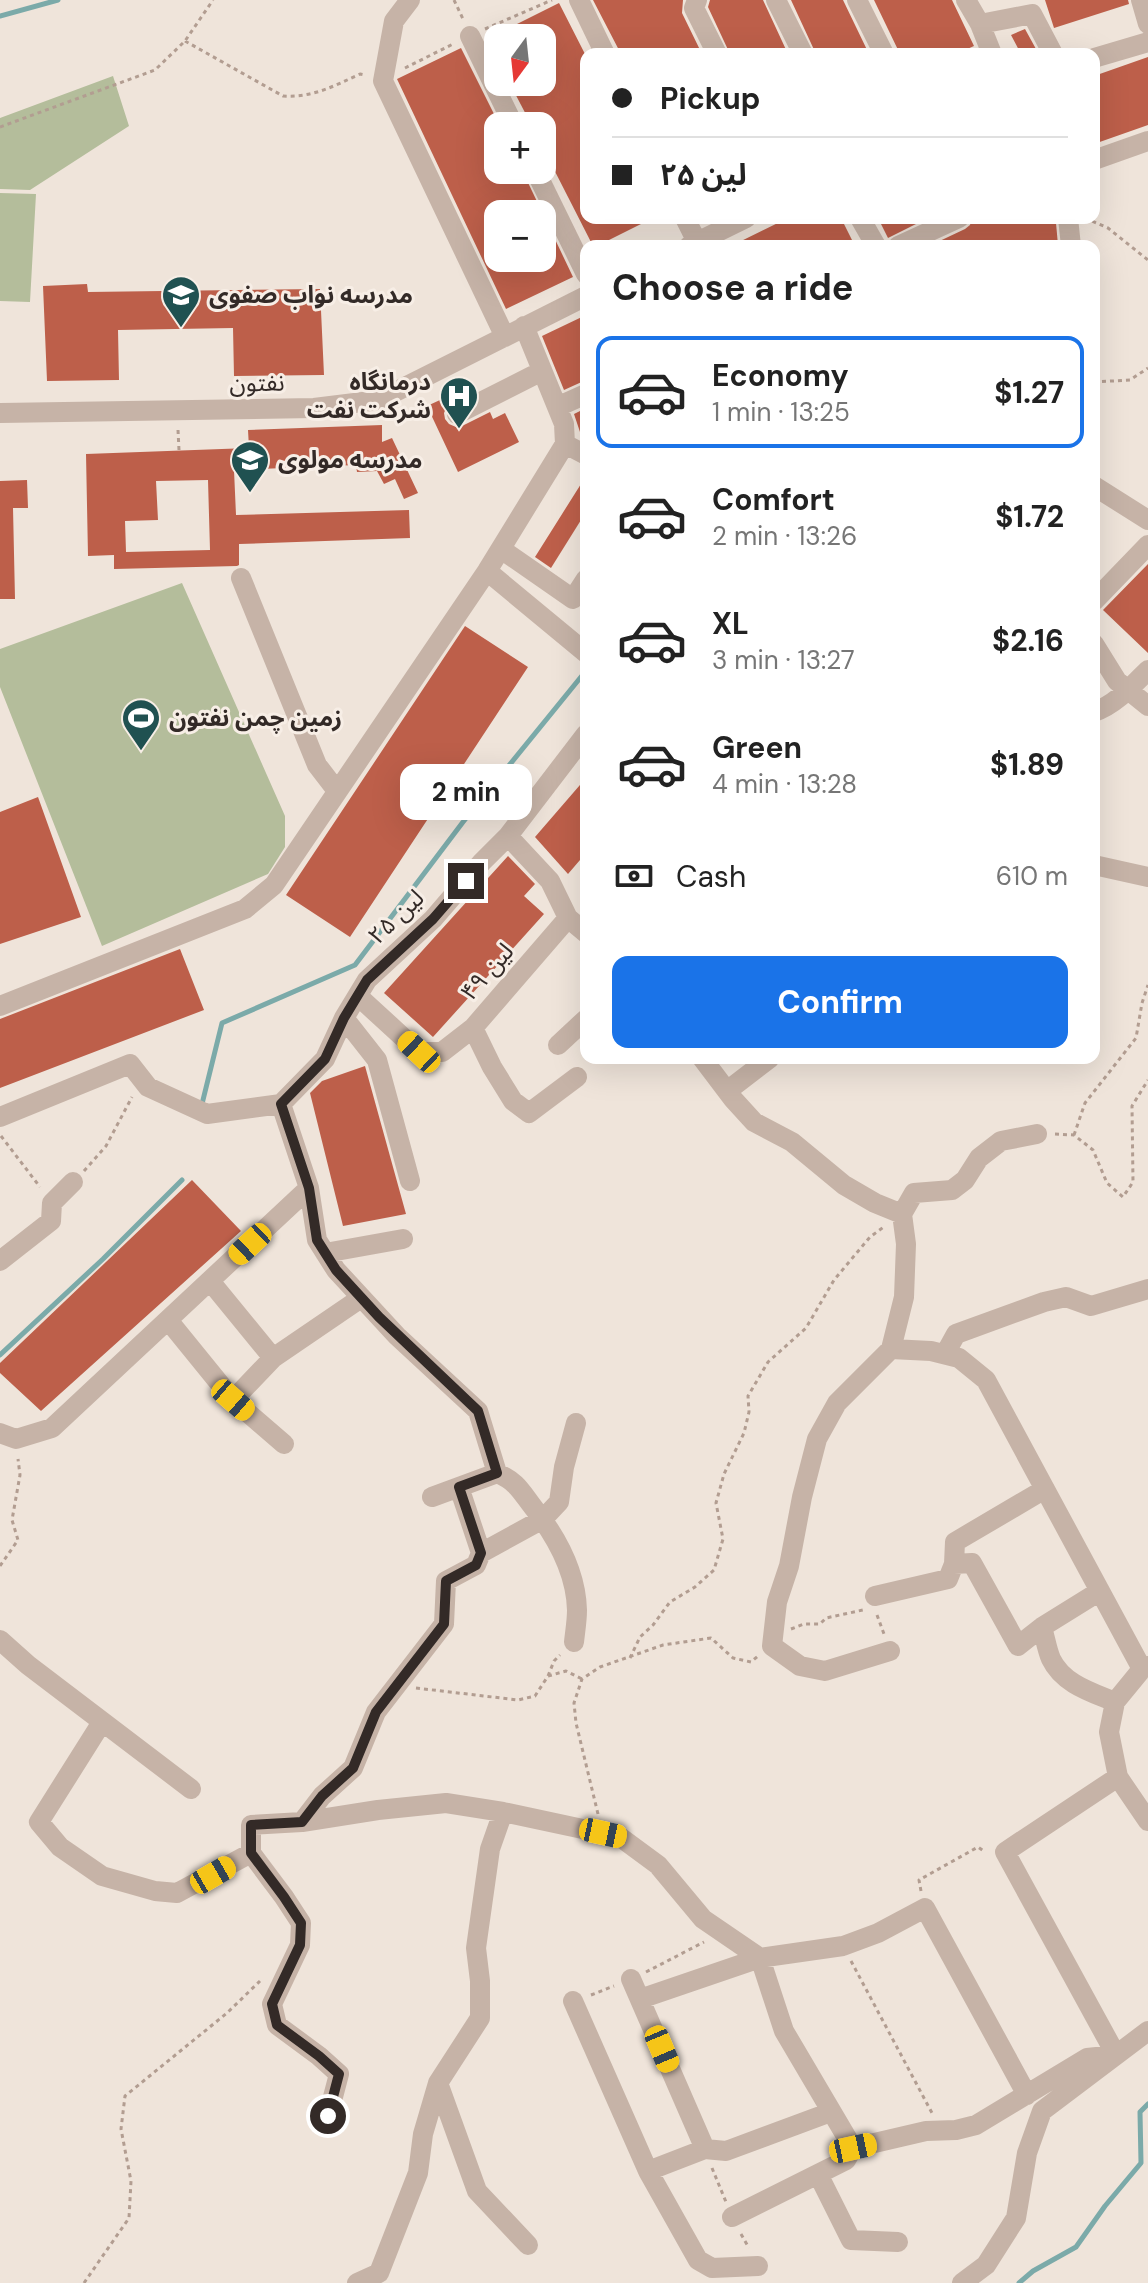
<!DOCTYPE html>
<html lang="en">
<head>
<meta charset="utf-8">
<style>
	body { margin:0; font-family:"DM Sans","Noto Sans Arabic",sans-serif; background:#f2f2f2; color:#222; height:100vh; display:flex; flex-direction:column; font-size:30px; white-space:nowrap }
	* { box-sizing:border-box; margin:0 }
	p { font-size:26px; color:#767676 }
	.icon { flex:none; width:44px; height:44px; fill:none; stroke:currentColor; stroke-width:2; stroke-linecap:round; stroke-linejoin:round }
	.map { position:relative; flex:1; overflow:hidden }
	.details { position:absolute; left:580px; top:240px; width:520px; height:824px; display:flex; flex-direction:column; background:#fff; border-radius:16px; box-shadow:0 8px 32px #0002 }
	.details>* { flex:none }
	.banner { position:absolute; left:580px; top:48px; width:520px; height:176px; border-radius:16px; box-shadow:0 8px 32px #0002; display:grid; align-content:center; height:176px; padding:0 32px; background:#fff }
	.needle { width:52px; rotate:195deg }
	.fabs { position:absolute; left:484px; top:24px; display:grid; gap:16px }
	.fabs a { display:grid; place-items:center; width:72px; height:72px; border-radius:16px; background:#fff; box-shadow:0 8px 32px #0002; font-size:40px }
	.end { position:absolute; width:36px; height:36px; margin:-18px; border:10px solid #332a27; background:#fff; box-shadow:0 0 0 4px #fff }
	.from { border-radius:50% }
	.bubble { position:absolute; height:56px; border-radius:16px; background:#fff; box-shadow:0 8px 32px #0002; font-size:26px; font-weight:700; line-height:56px; text-align:center }
	.car { position:absolute; width:24px; height:48px; margin:-24px -12px; border-radius:10px; box-shadow:0 0 6px 2px #0007; background:linear-gradient(#f5c518 24%,#345 0 40%,#f5c518 0 76%,#345 0 86%,#f5c518 0) }
	.banner b { display:flex; align-items:center; gap:28px; height:76px; font-size:30px }
	.banner b+b { border-top:2px solid #e0e0e0 }
	.banner i { width:20px; height:20px; background:#222 }
	ul { padding:0; list-style:none }
	li { display:flex; align-items:center; gap:24px; height:112px; margin:0 16px 12px; padding:0 16px; border:4px solid transparent; border-radius:16px }
	li div { flex:1 }
	li b { display:block; font-size:30px }
	li em { font-style:normal; font-weight:700 }
	li.selected { border-color:#1a73e8 }
	li>.icon { width:72px; height:72px; stroke-width:1.5 }
	h2 { padding:0 32px; font-size:36px; line-height:96px }
	.pay { display:flex; align-items:center; gap:20px; height:88px; padding:0 32px; font-size:30px }
	.pay p { margin-inline-start:auto }
	.cta { display:flex; gap:16px; margin-top:auto; padding:16px 32px }
	.cta a { flex:1; height:92px; border-radius:16px; background:#1a73e8; color:#fff; font-size:32px; font-weight:700; line-height:92px; text-align:center }
	.map>svg:first-child { display:block }
	.green { fill:#b4bd9b }
	.lines { fill:none; stroke-linecap:round; stroke-linejoin:round }
	.stream { stroke:#7baaa9; stroke-width:5 }
	.building { fill:#bd5f4a; fill-rule:evenodd }
	.path { stroke:#b29d91; stroke-width:3; stroke-dasharray:4 4; stroke-linecap:butt }
	.minor { stroke:#c6b3a7; stroke-width:20 }
	.route { stroke:#332a27; stroke-width:10 }
	.labels { text-anchor:middle; stroke-width:6; stroke-linejoin:round; paint-order:stroke }
	.poi-label { font-size:24px; font-weight:bold; fill:#332a27; stroke:#f7eee6; text-anchor:start }
	.street-label { font-size:24px; fill:#332a27; stroke:#f7eee6 }
</style>
</head>
<body>
<div class="map">
<svg width="1148" height="2283" viewBox="0 0 1148 2283">
	<rect width="100%" height="100%" fill="#efe4da"/>
	<path class="green" d="M113,76L129,126L30,190L0,189V118Z
		M0,193L36,194L30,302L0,301Z
		M182,583L285,816V847L268,874L102,946L0,687V649Z"/>
	<g class="lines">
		<path class="stream" d="M0,16L58,0
			M202,1104L222,1023L355,965L463,822L585,672
			M0,1355L103,1259L182,1180
			M1019,2283L1033,2271L1076,2247L1105,2206L1141,2163L1140,2112L1148,2104"/>
	</g>
	<path class="building" d="M593,0H683L682,13L702,54H621Z
		M710,0H763L788,54H730L708,7Z
		M791,0H843L869,54H816Z
		M874,0H952L974,46L956,54H900Z
		M1045,0H1128L1129,4L1054,28Z
		M559,3L586,56V218H653L597,246H593L542,146V126H532L509,82H542V38H489Z
		M1025,29L1036,49L1021,54L1011,35Z
		M461,48L500,126L498,170H522L573,277L506,309L397,79ZM498,214H542V258H498Z
		M1148,57V125L1094,144V76Z
		M788,218H841L855,246H731Z
		M878,218H928L888,238Z
		M972,218H1053L1056,223L1058,245L929,246L965,229L970,225Z
		M87,284L88,292L320,289L324,375L234,376L233,328L118,330L119,380L47,381L43,286Z
		M586,315V380L564,390L542,336Z
		M453,394L456,400L447,406L444,413L445,419L449,424L456,427L462,426L490,412L493,419L505,413L519,442L458,472L427,406Z
		M586,408V440L582,438L574,414Z
		M382,425V442L392,438L418,493L404,499L395,479L384,484L377,471L357,472L356,465L234,470L236,515L409,510L410,538L239,544V565L237,566L114,569V555L88,556L86,454L249,448L248,430ZM208,480L210,550L126,552L125,521L158,520L156,481Z
		M586,476V512L551,568L535,557Z
		M27,480L28,508H13L15,599H0V481Z
		M1148,564V653L1103,610Z
		M465,626L528,667L350,937L286,895Z
		M586,778V853L568,874L535,837Z
		M38,797L81,917L0,944V812Z
		M508,856L535,884L524,896L544,914L433,1037L384,993Z
		M180,949L204,1010L0,1088V1019Z
		M365,1066L406,1214L343,1226L310,1093L322,1081Z
		M192,1180L241,1231L41,1411L0,1373V1363Z"/>
	<g class="lines">
		<path class="path" d="M454,0L463,19
			M485,29L552,0
			M185,41L283,96C312,98 334,86 360,74L365,75
			M405,68L455,43
			M0,127L155,70L185,41L213,0
			M1085,218L1108,228L1148,260
			M1094,382L1130,380L1148,368
			M178,430L179,450
			M1055,1134L1074,1135L1093,1150L1107,1183L1123,1197L1133,1182L1132,1106L1148,1080
			M1074,1135L1085,1103L1136,1038L1142,1003L1148,985
			M1,1136L40,1187
			M84,1171L106,1146L132,1097
			M0,1566L18,1540L12,1520L20,1475L18,1459
			M877,1615L884,1634
			M791,1629L804,1624H820L826,1618L863,1610
			M630,1658L640,1637L653,1625L670,1602L695,1587L714,1570L723,1539L716,1503L724,1474L744,1433L749,1412L748,1396L768,1362L806,1328L834,1280L870,1237L885,1226
			M548,1676L554,1661L560,1655
			M416,1688L518,1700L535,1696L548,1676L566,1671L582,1679
			M598,1814L576,1723L574,1703L582,1679L600,1667L663,1645L711,1638L733,1658L751,1662L758,1656
			M921,1891L919,1880L978,1847L985,1852
			M851,1961L932,2113
			M646,1972L704,1942
			M591,1995L614,1986
			M712,2168L726,2202
			M741,2234L749,2248
			M84,2283L129,2218L131,2181L121,2129L125,2096L227,2013L260,1981"/>
		<path class="minor" d="M410,0L394,21L383,81L505,337
			M579,0L605,54
			M697,0L694,8L717,54
			M776,0L803,54
			M857,0L884,54
			M966,0L980,24L992,54
			M1141,0L1148,24
			M980,24L1032,14L1053,54
			M470,36L514,126
			M1094,58L1148,42
			M1094,160L1148,141
			M535,170L586,274
			M685,218L697,242
			M860,218L876,246
			M1068,218L1071,246
			M689,246L746,218
			M898,246L959,218
			M557,407L586,394
			M0,413L314,408L379,400L586,296
			M457,414L542,371
			M565,444L586,455
			M1094,486L1148,520
			M501,549L573,599L586,579
			M487,571L586,653
			M241,578L317,765L337,791
			M1094,601L1148,545
			M1094,644L1117,681L1148,706
			M1094,712C1115,705 1132,686 1148,670
			M1094,865L1148,877
			M568,918L586,933
			M358,996L419,1052H442L473,1028L568,918L550,881L508,836
			M0,1006L245,909L274,885L487,571L565,444L564,424L524,326
			M344,1018L377,1060L410,1181
			M473,1028L492,1067L513,1101L529,1113L577,1077
			M558,1045L586,1019
			M702,1058L733,1099L754,1122L792,1142L844,1185L875,1203L902,1214L906,1244L904,1297L891,1349L837,1403L817,1439L802,1497L789,1566L777,1602L772,1646L800,1666L825,1671L890,1651
			M727,1091L770,1058
			M281,1104L325,1059L344,1018L367,980L433,919L482,862L508,836L586,734
			M0,1117L130,1064L148,1087L207,1114L281,1104L309,1188L317,1240L336,1270L397,1336L478,1411L497,1473L432,1497
			M902,1214L914,1193L952,1190L965,1180L979,1158L1001,1141L1037,1134
			M325,1253L403,1239
			M0,1261L51,1221L52,1203L73,1182
			M210,1281L273,1358
			M168,1320L233,1400L284,1444
			M891,1349L931,1351L959,1358L986,1380L1142,1669
			M945,1354L956,1334L1044,1302L1066,1297L1091,1306L1148,1289
			M233,1400L273,1358L361,1298
			M0,1433L16,1439L52,1428L309,1188
			M497,1473C517,1482 520,1490 533,1507C556,1536 576,1572 577,1610C577,1621 575,1632 574,1642
			M459,1487L481,1553L543,1519L559,1502L564,1467L576,1423
			M954,1564L972,1563L1018,1646L1042,1627L1100,1591
			M875,1596L948,1579L954,1564L955,1542L1045,1489
			M1042,1627C1045,1637 1047,1650 1051,1659C1063,1684 1091,1692 1115,1702
			M0,1640L28,1665L191,1789
			M1148,1666L1142,1669L1115,1702L1109,1732L1118,1777L1148,1821
			M102,1722L39,1822L60,1847L102,1876L155,1891L177,1893L251,1853
			M302,1822L322,1796L353,1768L376,1712L444,1624L446,1581L476,1565L481,1553
			M631,1979L705,2149
			M640,1999L760,1958L843,1946L878,1933L925,1908L1027,2095
			M573,2001L648,2171L698,2260L712,2268L758,2266
			M438,2083L477,2191L528,2245
			M328,2116L339,2074L319,2056L277,2025L272,2004L300,1945L301,1923L284,1897L251,1853V1825L302,1822L378,1810L446,1803L503,1812L620,1837L658,1865L703,1919L760,1958L784,2031L853,2148L926,2131L956,2130L976,2125L1087,2058L1116,2055L1005,1852L1118,1777
			M648,2171L705,2149L726,2151L831,2112
			M818,2174L851,2240L898,2242
			M732,2217L846,2160L853,2148
			M357,2283L379,2273L418,2173L423,2134L438,2083L480,2018V1981L476,1948L490,1849L503,1812
			M962,2283L986,2265L1016,2218L1027,2153L1042,2111L1148,2031"/>
	</g>
	<g class="lines">
		<path class="route" d="M328,2116L339,2074L319,2056L277,2025L272,2004L300,1945L301,1923L284,1897L251,1853V1825L302,1822L322,1796L353,1768L376,1712L444,1624L446,1581L476,1565L481,1553L459,1487L497,1473L478,1411L379,1317L336,1270L317,1240L309,1188L281,1104L325,1059L344,1018L367,980L433,919L466,881"/>
	</g>
	<defs>
		<g id="school-pin" transform="scale(2)"><path d="M0 17L-7.5 6A9.5 9.5 0 1 1 7.5 6Z" fill="#205151" stroke="#f7eee6"/><path d="M0-5L7-2L0 1L-7-2ZM-4 1L0 2.5L4 1V4Q0 6-4 4Z" fill="#fff"/></g>
		<g id="hospital-pin" transform="scale(2)"><path d="M0 17L-7.5 6A9.5 9.5 0 1 1 7.5 6Z" fill="#205151" stroke="#f7eee6"/><path d="M-5-5h3v3.5h4V-5h3V5h-3V1.5h-4V5h-3Z" fill="#fff"/></g>
		<g id="stadium-pin" transform="scale(2)"><path d="M0 17L-7.5 6A9.5 9.5 0 1 1 7.5 6Z" fill="#205151" stroke="#f7eee6"/><path d="M0-5a6.5 5 0 1 0 0 10a6.5 5 0 1 0 0-10ZM-3.5-1.8h7v3.6h-7Z" fill="#fff"/></g>
	</defs>
	<g fill-rule="evenodd">
		<use href="#school-pin" x="181" y="295"/>
		<use href="#hospital-pin" x="459" y="396"/>
		<use href="#school-pin" x="250" y="460"/>
		<use href="#stadium-pin" x="141" y="718"/>
	</g>
	<g class="labels">
		<g class="poi-label">
			<text x="209" y="303">مدرسه نواب صفوی</text>
			<text x="431" y="390" text-anchor="end">درمانگاه<tspan x="431" dy="28">شرکت نفت</tspan></text>
			<text x="278" y="468">مدرسه مولوی</text>
			<text x="169" y="726">زمین چمن نفتون</text>
		</g>
		<g class="street-label">
			<text transform="translate(257 383) rotate(-1)" y="8">نفتون</text>
			<text transform="translate(396 917) rotate(-44)" y="8">لین ۲۵</text>
			<text transform="translate(487 972) rotate(-49)" y="8">لین ۴۹</text>
		</g>
	</g>
</svg>
<div class="fabs">
<a><svg class="needle" viewBox="-14 -14 28 28"><path d="M0-13l5 13h-10z" fill="#e53935"/><path d="M0 13l5-13h-10z" fill="#767676"/></svg></a>
<a>+</a>
<a>−</a>
</div>
<i class="end from" style="left:328px;top:2116px"></i>
<i class="end" style="left:466px;top:881px"></i>
<div class="bubble" style="left:400px;top:764px;width:132px">2 min</div>
<i class="car" style="left:419px;top:1052px;rotate:313deg"></i>
<i class="car" style="left:250px;top:1244px;rotate:227deg"></i>
<i class="car" style="left:233px;top:1400px;rotate:131deg"></i>
<i class="car" style="left:603px;top:1833px;rotate:102deg"></i>
<i class="car" style="left:213px;top:1875px;rotate:60deg"></i>
<i class="car" style="left:662px;top:2049px;rotate:157deg"></i>
<i class="car" style="left:853px;top:2148px;rotate:78deg"></i>
<div class="banner">
<b><i class="from"></i>Pickup</b>
<b><i></i>لین ۲۵</b>
</div>
<section class="details">
<h2>Choose a ride</h2>
<ul>
<li class="selected"><svg class="icon" aria-label="car" viewBox="0 0 24 24"><path d="M5 17H2v-5l4-1 3-4h7l3 4 3 1v5h-3M9 17h6M6 11h13"/><circle cx="7" cy="17" r="2"/><circle cx="17" cy="17" r="2"/></svg><div><b>Economy</b><p>1 min · 13:25</p></div><em>$1.27</em></li>
<li><svg class="icon" aria-label="car" viewBox="0 0 24 24"><path d="M5 17H2v-5l4-1 3-4h7l3 4 3 1v5h-3M9 17h6M6 11h13"/><circle cx="7" cy="17" r="2"/><circle cx="17" cy="17" r="2"/></svg><div><b>Comfort</b><p>2 min · 13:26</p></div><em>$1.72</em></li>
<li><svg class="icon" aria-label="car" viewBox="0 0 24 24"><path d="M5 17H2v-5l4-1 3-4h7l3 4 3 1v5h-3M9 17h6M6 11h13"/><circle cx="7" cy="17" r="2"/><circle cx="17" cy="17" r="2"/></svg><div><b>XL</b><p>3 min · 13:27</p></div><em>$2.16</em></li>
<li><svg class="icon" aria-label="car" viewBox="0 0 24 24"><path d="M5 17H2v-5l4-1 3-4h7l3 4 3 1v5h-3M9 17h6M6 11h13"/><circle cx="7" cy="17" r="2"/><circle cx="17" cy="17" r="2"/></svg><div><b>Green</b><p>4 min · 13:28</p></div><em>$1.89</em></li>
</ul>
<div class="pay"><svg class="icon" aria-label="cash" viewBox="0 0 24 24"><path d="M3 7h18v10H3z"/><circle cx="12" cy="12" r="2"/></svg>Cash<p>610 m</p></div>
<div class="cta"><a>Confirm</a></div>
</section>
</div>
</body>
</html>
